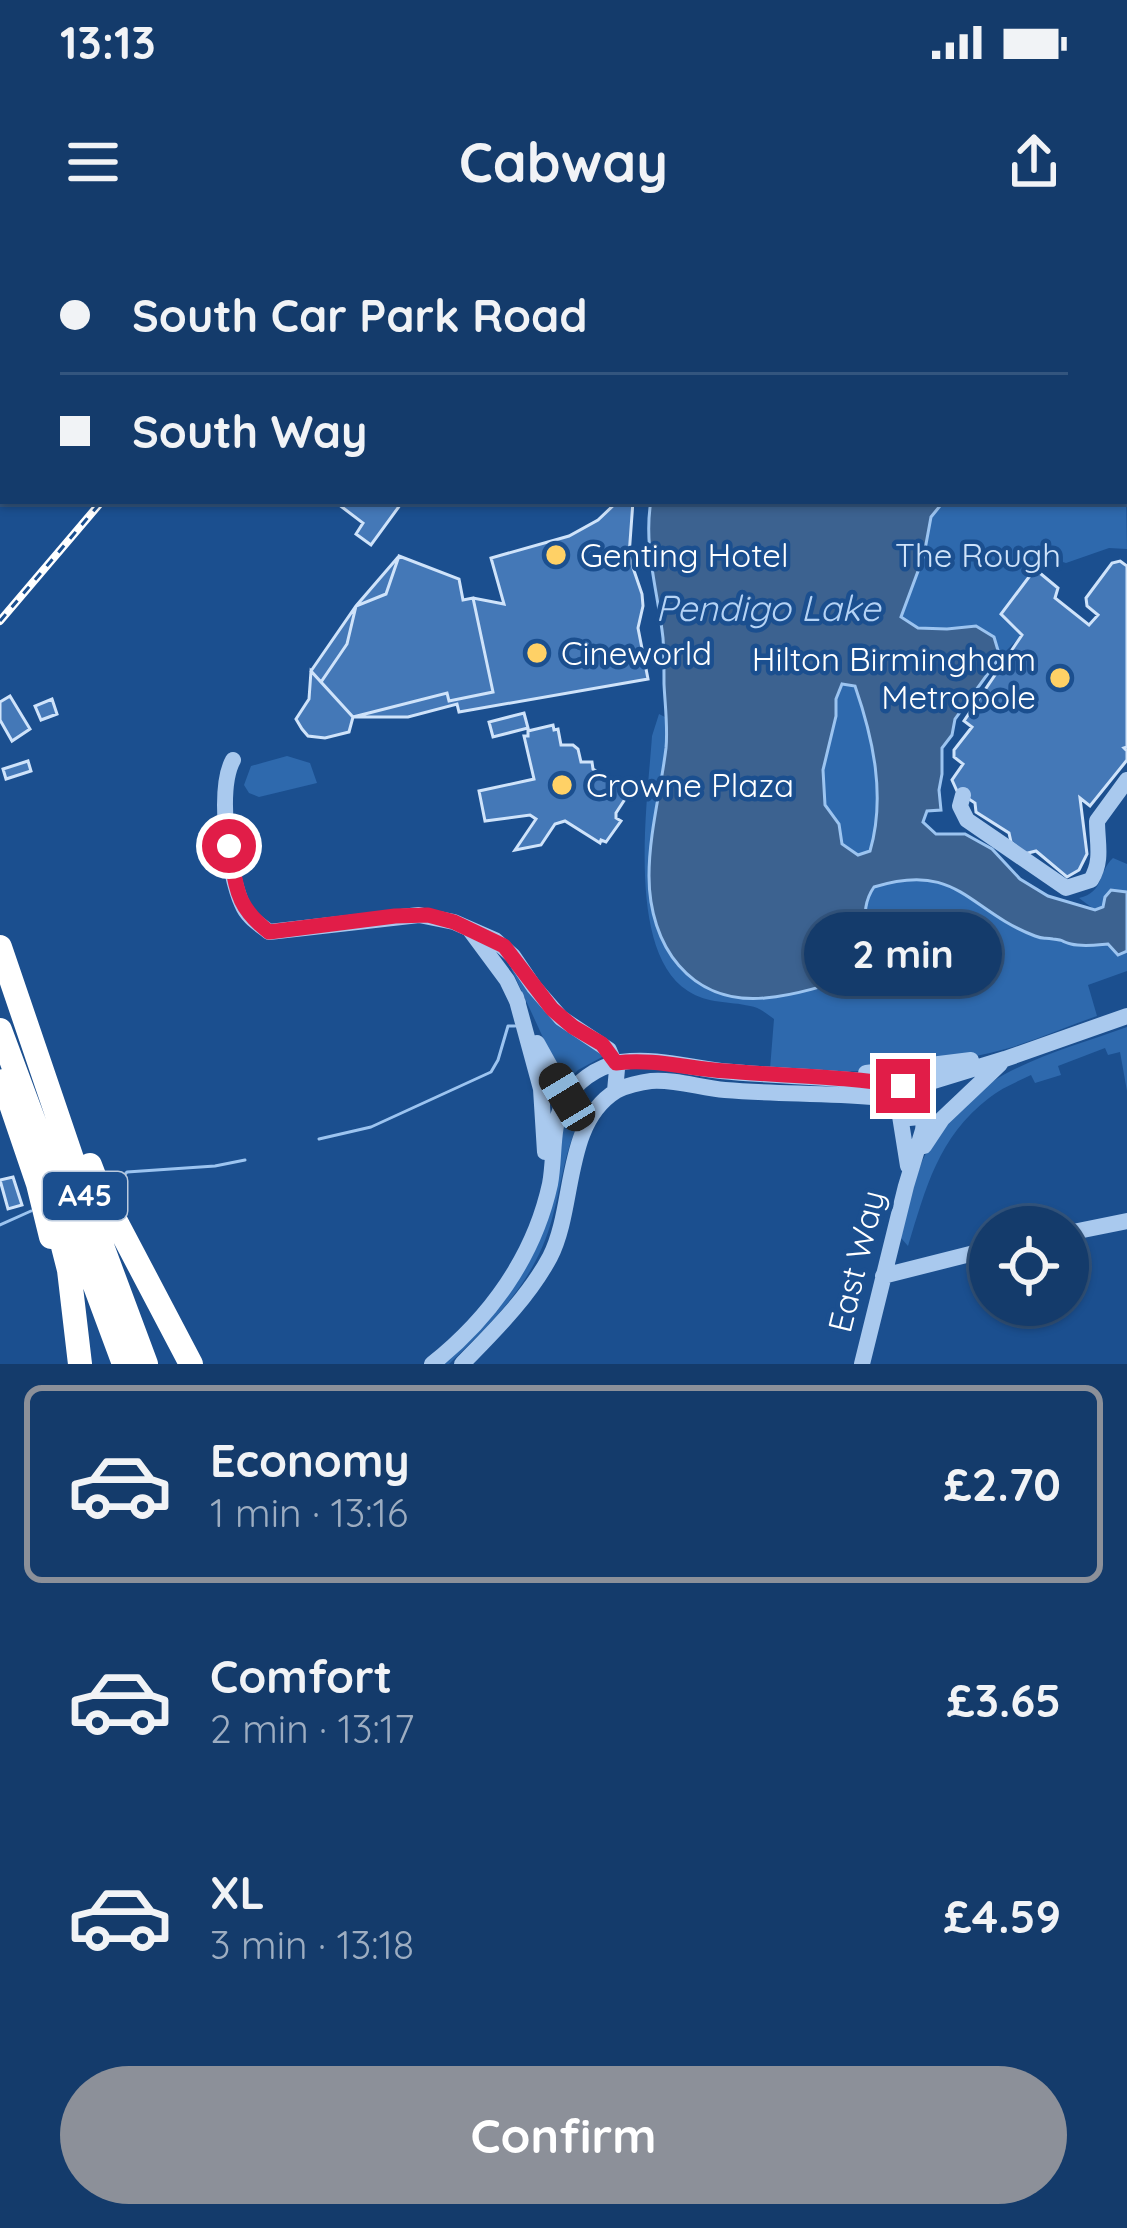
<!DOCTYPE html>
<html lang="en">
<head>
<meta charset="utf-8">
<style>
	body { margin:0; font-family:Quicksand,sans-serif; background:#1d4271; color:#f1f3f6; height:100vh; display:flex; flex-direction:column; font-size:45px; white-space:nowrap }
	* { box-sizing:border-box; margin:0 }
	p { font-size:39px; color:#9dadc1 }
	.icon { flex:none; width:66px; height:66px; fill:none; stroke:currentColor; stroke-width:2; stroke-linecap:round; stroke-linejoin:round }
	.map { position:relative; height:1124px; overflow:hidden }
	.sheet { display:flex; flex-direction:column; background:#143b6b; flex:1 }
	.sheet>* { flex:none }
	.hud { position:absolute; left:0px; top:0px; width:1128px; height:264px; box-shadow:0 3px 9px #0004,0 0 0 3px #33557e; display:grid; align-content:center; height:264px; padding:0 60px; background:#143b6b }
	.tools { position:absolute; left:969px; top:966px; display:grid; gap:24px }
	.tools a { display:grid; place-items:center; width:120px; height:120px; border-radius:50%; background:#143b6b; box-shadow:0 3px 9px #0004,0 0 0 3px #33557e; font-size:60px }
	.end { position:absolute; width:54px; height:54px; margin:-27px; border:15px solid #e11d48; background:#fff; box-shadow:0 0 0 6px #fff }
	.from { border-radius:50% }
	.bubble { position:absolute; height:84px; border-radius:42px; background:#143b6b; box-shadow:0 3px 9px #0004,0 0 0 3px #33557e; font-size:39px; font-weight:800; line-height:84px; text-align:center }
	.car { position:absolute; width:36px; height:72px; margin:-36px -18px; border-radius:15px; box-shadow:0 0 9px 3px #0007; background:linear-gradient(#222 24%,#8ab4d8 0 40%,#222 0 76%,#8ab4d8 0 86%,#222 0) }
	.hud b { display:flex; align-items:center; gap:42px; height:114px; font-size:45px }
	.hud b+b { border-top:3px solid #33557e }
	.hud i { width:30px; height:30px; background:#f1f3f6 }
	ul { padding:21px 0 0; list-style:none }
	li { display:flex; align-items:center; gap:36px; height:198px; margin:0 24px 18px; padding:0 36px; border:6px solid transparent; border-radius:18px }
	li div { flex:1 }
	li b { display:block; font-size:45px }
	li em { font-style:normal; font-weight:800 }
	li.active { border-color:#8c9099 }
	li>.icon { width:108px; height:108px; stroke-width:1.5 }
	.button { display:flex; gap:24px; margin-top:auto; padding:24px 60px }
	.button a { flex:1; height:138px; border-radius:72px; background:#8c9099; color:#fff; font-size:48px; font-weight:800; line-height:138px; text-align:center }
	.status { display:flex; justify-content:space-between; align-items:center; height:84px; padding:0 60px; background:#143b6b; direction:ltr }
	.status svg { height:33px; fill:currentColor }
	header { display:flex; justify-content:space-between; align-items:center; height:156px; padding:0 60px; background:#143b6b; font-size:54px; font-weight:800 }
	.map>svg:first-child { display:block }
	.green { fill:#2e69ad }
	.water { fill:#3c6290; stroke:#9cc4f0; stroke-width:3; fill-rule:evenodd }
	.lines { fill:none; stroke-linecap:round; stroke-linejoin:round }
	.stream { stroke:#9cc4f0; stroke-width:3 }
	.building { fill:#4478b7; stroke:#cfe3fa; stroke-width:3 }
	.minor { stroke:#a9c9ee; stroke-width:16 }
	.highway { stroke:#fff; stroke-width:24 }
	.rail-casing { stroke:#fff; stroke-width:8 }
	.rail { stroke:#1b4f8f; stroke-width:3; stroke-dasharray:9; stroke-linecap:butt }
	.route { stroke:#e11d48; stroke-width:15 }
	.poi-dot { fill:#ffd166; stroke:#1b4f8f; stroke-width:4.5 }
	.labels { text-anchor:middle; stroke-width:9; stroke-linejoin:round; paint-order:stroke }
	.shield { fill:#1b4f8f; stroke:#bbcadd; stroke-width:3 }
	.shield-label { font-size:30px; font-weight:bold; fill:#fff }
	.poi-label { font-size:33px; fill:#fff; stroke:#1b4f8f; text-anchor:start }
	.park-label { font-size:33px; fill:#cfe3fa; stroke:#1b4f8f }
	.street-label { font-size:33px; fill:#fff; stroke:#1b4f8f }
	.water-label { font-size:36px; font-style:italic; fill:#b5d3f5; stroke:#1b4f8f }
</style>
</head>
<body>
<div class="status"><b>13:13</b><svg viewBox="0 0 49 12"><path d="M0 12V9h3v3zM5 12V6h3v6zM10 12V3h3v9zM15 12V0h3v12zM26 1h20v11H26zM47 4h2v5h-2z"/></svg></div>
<header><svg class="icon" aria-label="menu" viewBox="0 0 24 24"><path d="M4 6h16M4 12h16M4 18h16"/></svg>Cabway<svg class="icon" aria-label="share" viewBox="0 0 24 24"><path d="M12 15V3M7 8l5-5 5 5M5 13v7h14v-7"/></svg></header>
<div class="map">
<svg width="1127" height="1124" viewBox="0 0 1127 1124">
	<rect width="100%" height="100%" fill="#1b4f8f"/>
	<path class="green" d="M1125,199L1127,309L1109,308L1066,323L1040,315L1035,329L1002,374L1022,395L1000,417L994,397L976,386L947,389L918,388L901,378L924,315L931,277L944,261H1125Z
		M842,444L855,445C873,499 886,556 870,611L858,615L842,604L839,584L825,566L823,530L836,476V459Z
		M659,474L665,477C669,531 649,582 649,635C649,698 682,755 749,759C779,761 812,748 841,740L868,696C862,677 863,664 874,647C958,621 966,670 1035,696C1045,700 1043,697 1054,699C1069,701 1056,700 1071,704C1083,707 1096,705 1108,704L1118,715L1127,711V731L1088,745L1097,776C1068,786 1039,799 1009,808C947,826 834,838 770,829L774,779C767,774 759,767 750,766C729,761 708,764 688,751C625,711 648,559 652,496Z
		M287,516L310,523L317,543L259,557L249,553L244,545L251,526Z
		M1113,618L1127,624V652L1111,650L1103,667L1095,670L1079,658C1105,652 1097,633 1113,618Z
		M511,728L604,816L578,830L567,842L563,841Z
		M1127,787V851L1120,812L1108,815L1105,808L1058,826L1061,835L1035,843L1031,835C1017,842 1001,848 989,858C938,897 926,948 908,1006L901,998C908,968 913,937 928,909C970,831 1050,815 1127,787Z
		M569,865L585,870C564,907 563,940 552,979C535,1042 494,1080 449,1124H442L497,1071L527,1025Z"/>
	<path class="water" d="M651,261H944L931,277L924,315L901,377L918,388L947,389L976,386L994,397L1000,417L955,479L952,495L942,508V534L939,550L941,570L927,571L923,582L936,594H965L992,609L1020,639L1048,656L1095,670L1103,667L1105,657L1111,650L1127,652V711L1118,715L1108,704C1096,705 1083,707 1071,704C1056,700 1069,701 1053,699C1043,697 1045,700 1035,696C967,670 958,621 874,647C853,677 880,704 852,731C837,746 787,756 765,758C690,765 649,705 649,636C649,593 661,550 666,508C668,487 665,465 664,444C664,428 664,413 663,398C658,352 643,306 651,261ZM842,444L855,446C873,498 886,556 870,611L858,615L842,604L839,584L825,565L823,530L836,476V459Z"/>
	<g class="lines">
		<path class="stream" d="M319,899L371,887L491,832L498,820L508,786H515
			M112,943L120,940L127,932L215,926L245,920
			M0,985L31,971"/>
	</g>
	<path class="building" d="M436,0H660L664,3H434Z
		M334,261H403L371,305L356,294L363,283Z
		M618,261H633L629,316L642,354L643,366L638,388L648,439L459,472L457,464L408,477H353L349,492L325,498L308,496L302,489L296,479L309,459L311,431L321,442L347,404L356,366L386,354L399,316L459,339L463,360L473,358L504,364L491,318L569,296L598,280Z
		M399,316L459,339L463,360L473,358L493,452L449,461L447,453L353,477L311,431L356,366Z
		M1120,321L1127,326V507L1124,508L1127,511V520L1090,566L1080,558L1087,614L1079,630L1067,637L1036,611L1024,614L1011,602L1009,593L976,572L975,563L957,551L952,540L963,524L954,517V510L972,487L964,481L1022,395L1001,374L1035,329L1058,348L1055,358L1089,385L1098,375L1087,366L1086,358L1112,323Z
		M10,456L30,489L12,501L0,480V462Z
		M52,459L57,474L41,480L35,466Z
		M524,473L528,488L493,497L489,482Z
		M553,485L554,490L558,489L561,505H573L578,509L581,522H592L593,529L629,553L616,573V578L621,581L606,602L601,600L600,603L565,581L555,584L541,605L515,610L536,579L530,575L485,581L479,551L534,539L524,496H528V491Z
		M28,521L31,531L6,539L3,529Z
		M13,937L22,965L8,969L0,940Z"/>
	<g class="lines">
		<path class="minor" d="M233,520C217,549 228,633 242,664C247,677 259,684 269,692L419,675L454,682L495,700L513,716L534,747L561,778L609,810L617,829L615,851
			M963,555L960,566L967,580L1066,648L1091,640C1103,620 1097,603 1097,581L1127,540
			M470,690L507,740L518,763
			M516,757L541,849L545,912
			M537,803L567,857
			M866,833L971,820
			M917,846L1005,819L1127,776
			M900,876L908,926
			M924,906L942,879L1000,824
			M1068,993L1127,981
			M883,1036L990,1009
			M432,1124C490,1078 534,1017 550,944C555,918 551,887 563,864C575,842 596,827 621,822C654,817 687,827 721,831C781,837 842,836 903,846
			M462,1124C494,1091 528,1058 550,1017C576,966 563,884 616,851C624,846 642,842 651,841C675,839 701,848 725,850C774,854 823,853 872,857L893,865
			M862,1124L906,946L923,890L927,859L917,846H903L894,854L893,865C900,880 913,882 924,871"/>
		<path class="highway" d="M0,707L98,995L146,1124
			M0,790L124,1124
			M3,841L38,944L51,997
			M90,925L100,951L191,1124
			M56,979L69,1030L80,1124"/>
		<g class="rail-casing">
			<path id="rail" d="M322,3L325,0
				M0,381L102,261"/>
		</g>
		<use href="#rail" class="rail"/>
	</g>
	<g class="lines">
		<path class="route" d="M229,606C237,647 234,665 269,692L395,676L428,675L454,682L504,706L552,769L573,787L602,804L616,823C654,818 689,829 726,831C785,836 845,836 903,846"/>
	</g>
	<g class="poi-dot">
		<circle cx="556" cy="315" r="12"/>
		<circle cx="537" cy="413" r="12"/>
		<circle cx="1060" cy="438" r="12"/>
		<circle cx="562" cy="545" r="12"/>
	</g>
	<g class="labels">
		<rect class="shield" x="43" y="932" width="84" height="48" rx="9"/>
		<g class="shield-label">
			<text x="85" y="966">A45</text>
		</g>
		<g class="poi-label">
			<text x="580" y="327">Genting Hotel</text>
			<text x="561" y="425">Cineworld</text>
			<text x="1036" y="431" text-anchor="end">Hilton Birmingham<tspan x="1036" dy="38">Metropole</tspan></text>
			<text x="586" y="557">Crowne Plaza</text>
		</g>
		<g class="park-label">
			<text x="978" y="327">The Rough</text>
		</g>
		<g class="street-label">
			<text transform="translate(856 1021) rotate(-76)" y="12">East Way</text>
		</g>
		<g class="water-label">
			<text x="768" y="381">Pendigo Lake</text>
		</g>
	</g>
</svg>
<div class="tools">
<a><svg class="icon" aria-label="locate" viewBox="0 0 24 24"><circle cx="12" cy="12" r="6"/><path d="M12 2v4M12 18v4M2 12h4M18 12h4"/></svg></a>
</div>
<i class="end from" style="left:229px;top:606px"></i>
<i class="end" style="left:903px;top:846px"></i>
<div class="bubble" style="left:804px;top:672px;width:198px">2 min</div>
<i class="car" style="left:567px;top:857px;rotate:329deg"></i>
<div class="hud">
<b><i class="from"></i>South Car Park Road</b>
<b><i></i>South Way</b>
</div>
</div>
<section class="sheet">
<ul>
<li class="active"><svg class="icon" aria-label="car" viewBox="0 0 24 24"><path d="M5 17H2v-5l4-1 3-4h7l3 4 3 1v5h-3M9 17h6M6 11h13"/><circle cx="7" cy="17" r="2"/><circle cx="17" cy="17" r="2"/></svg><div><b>Economy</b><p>1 min · 13:16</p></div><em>£2.70</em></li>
<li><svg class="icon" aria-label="car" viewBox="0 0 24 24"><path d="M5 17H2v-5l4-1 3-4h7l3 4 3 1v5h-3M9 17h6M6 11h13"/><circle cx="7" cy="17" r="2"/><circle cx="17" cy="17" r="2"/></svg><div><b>Comfort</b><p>2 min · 13:17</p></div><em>£3.65</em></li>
<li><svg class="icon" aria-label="car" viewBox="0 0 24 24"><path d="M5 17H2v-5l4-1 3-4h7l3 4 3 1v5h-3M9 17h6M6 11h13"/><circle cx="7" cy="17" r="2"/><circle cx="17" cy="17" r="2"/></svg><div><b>XL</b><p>3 min · 13:18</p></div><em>£4.59</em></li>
</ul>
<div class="button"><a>Confirm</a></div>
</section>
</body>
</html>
